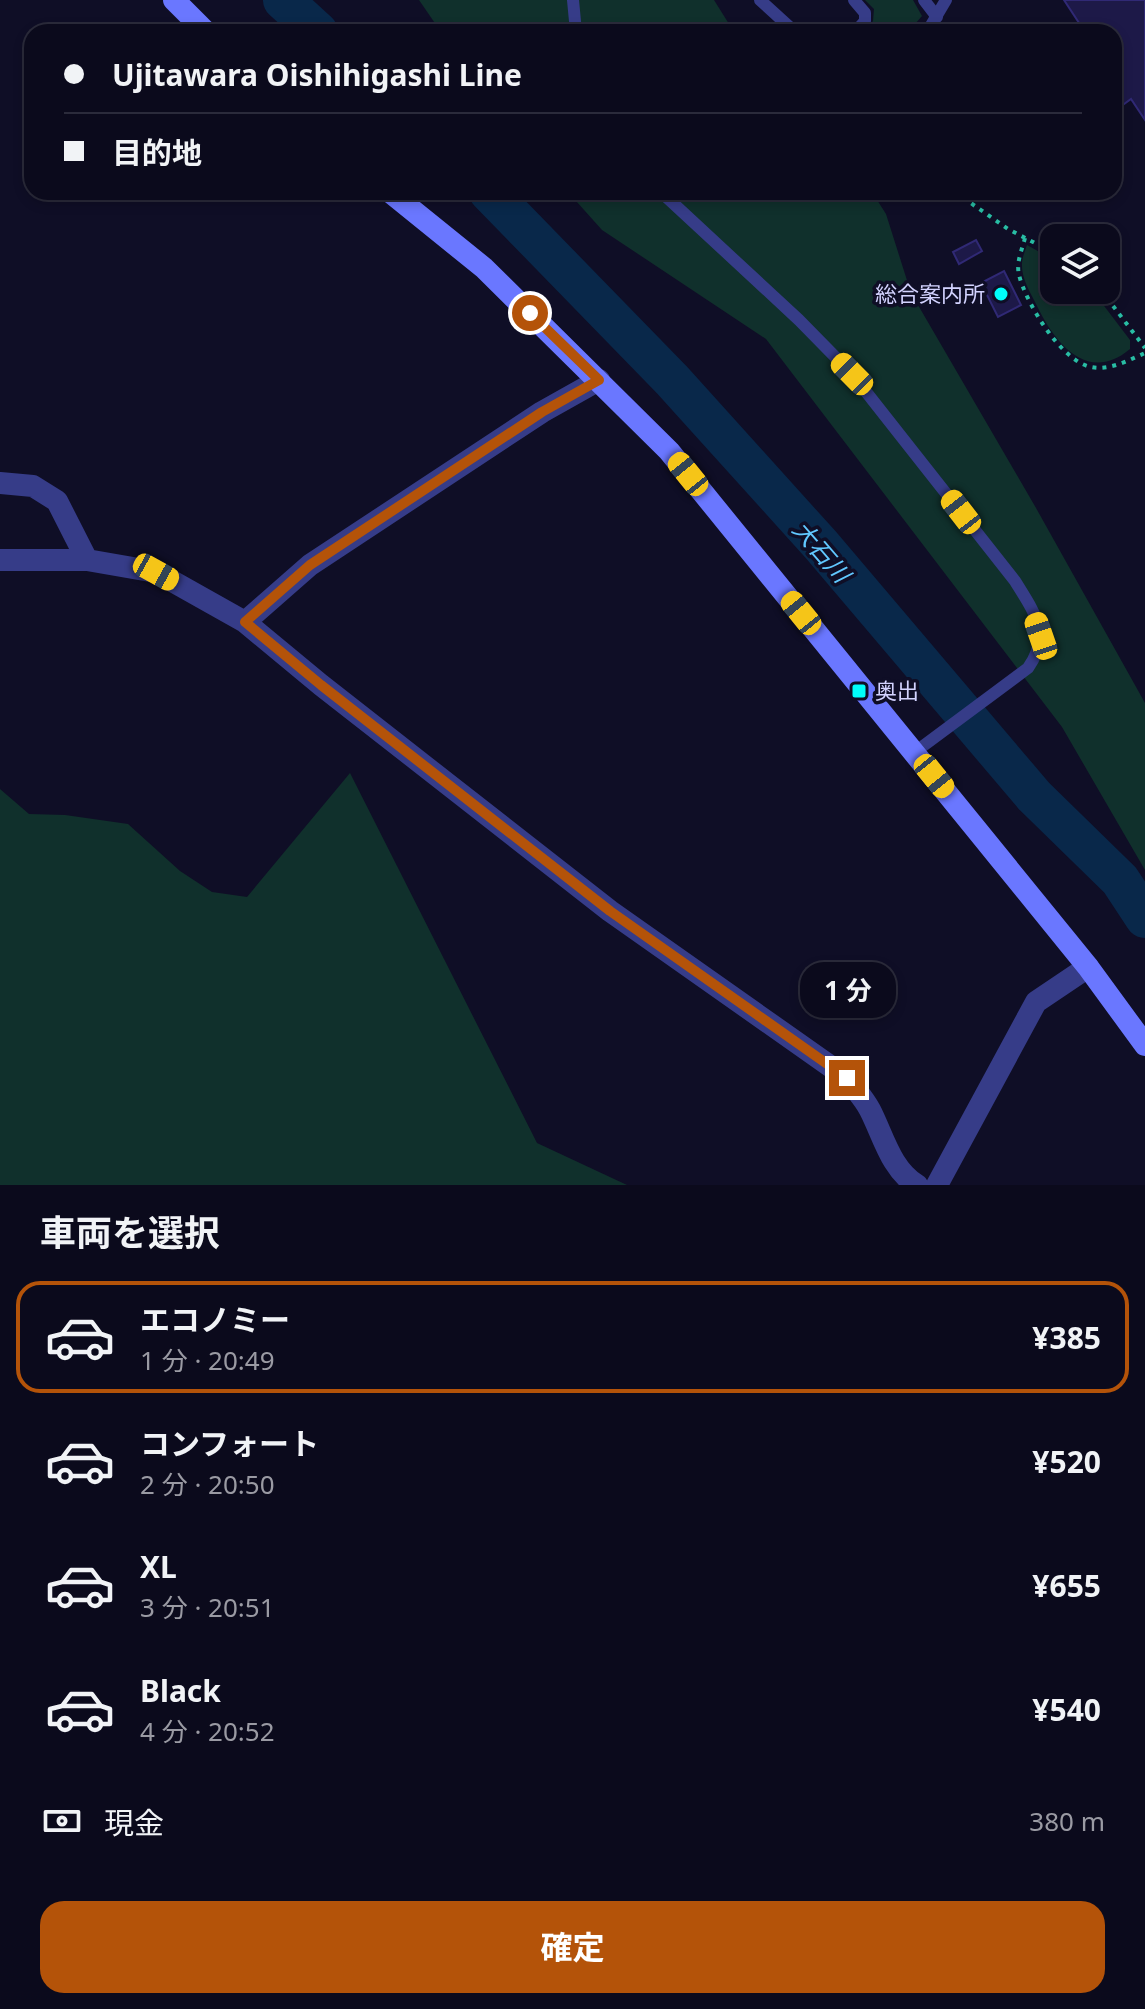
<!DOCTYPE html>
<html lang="ja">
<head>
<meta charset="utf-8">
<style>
	body { margin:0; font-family:"Noto Sans","Noto Sans JP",sans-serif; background:#191829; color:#f1f3f6; height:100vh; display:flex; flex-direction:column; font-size:30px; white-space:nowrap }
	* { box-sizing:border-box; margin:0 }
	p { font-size:26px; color:#9a9aa3 }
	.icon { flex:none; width:44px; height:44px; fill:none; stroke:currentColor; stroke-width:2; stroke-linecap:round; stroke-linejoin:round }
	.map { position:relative; height:1185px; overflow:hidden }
	.drawer { display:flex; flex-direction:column; background:#0b0a1c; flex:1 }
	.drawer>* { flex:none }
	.banner { position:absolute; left:24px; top:24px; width:1098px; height:176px; border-radius:24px; box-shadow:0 4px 12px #0003,0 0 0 2px #2b2b3b; display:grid; align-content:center; height:176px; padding:0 40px; background:#0b0a1c }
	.fabs { position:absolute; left:1040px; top:224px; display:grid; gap:16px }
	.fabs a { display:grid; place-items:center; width:80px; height:80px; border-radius:16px; background:#0b0a1c; box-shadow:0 4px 12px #0003,0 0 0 2px #2b2b3b; font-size:40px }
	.end { position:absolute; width:36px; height:36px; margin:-18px; border:10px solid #b45309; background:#fff; box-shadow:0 0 0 4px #fff }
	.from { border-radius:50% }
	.bubble { position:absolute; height:56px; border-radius:24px; background:#0b0a1c; box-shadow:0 4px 12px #0003,0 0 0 2px #2b2b3b; font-size:26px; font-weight:700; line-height:56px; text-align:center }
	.car { position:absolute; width:24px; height:48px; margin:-24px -12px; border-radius:10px; box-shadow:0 0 6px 2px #0007; background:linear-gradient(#f5c518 24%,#345 0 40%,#f5c518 0 76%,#345 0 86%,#f5c518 0) }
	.banner b { display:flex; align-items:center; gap:28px; height:76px; font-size:30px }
	.banner b+b { border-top:2px solid #2b2b3b }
	.banner i { width:20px; height:20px; background:#f1f3f6 }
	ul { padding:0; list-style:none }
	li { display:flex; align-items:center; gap:24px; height:112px; margin:0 16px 12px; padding:0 24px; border:4px solid transparent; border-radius:24px }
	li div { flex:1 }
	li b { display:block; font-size:30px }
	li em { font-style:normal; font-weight:700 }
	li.active { border-color:#b45309 }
	li>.icon { width:72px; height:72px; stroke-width:1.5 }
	h2 { padding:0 40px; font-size:36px; line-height:96px }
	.pay { display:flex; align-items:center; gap:20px; height:88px; padding:0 40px; font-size:30px }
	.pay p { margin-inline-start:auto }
	.cta { display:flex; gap:16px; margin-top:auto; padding:16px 40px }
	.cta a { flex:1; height:92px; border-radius:24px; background:#b45309; color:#fff; font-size:32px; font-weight:700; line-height:92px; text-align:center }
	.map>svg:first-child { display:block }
	.green { fill:#10302c }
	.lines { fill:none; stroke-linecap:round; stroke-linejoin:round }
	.river { stroke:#09284a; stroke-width:40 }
	.building { fill:#1d1948; stroke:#302975; stroke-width:2 }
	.path { stroke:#28bda4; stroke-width:4; stroke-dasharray:4 6; stroke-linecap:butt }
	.service { stroke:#363c88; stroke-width:12 }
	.minor { stroke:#363c88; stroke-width:22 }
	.secondary { stroke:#6a77ff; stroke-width:22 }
	.route { stroke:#b45309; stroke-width:10 }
	.poi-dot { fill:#00fefb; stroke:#0f0e26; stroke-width:3 }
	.labels { text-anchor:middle; stroke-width:7; stroke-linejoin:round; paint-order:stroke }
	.poi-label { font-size:22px; fill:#d3d3ff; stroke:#0f0e26; text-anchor:end }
	.water-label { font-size:24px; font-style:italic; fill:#61c8ff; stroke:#0f0e26 }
</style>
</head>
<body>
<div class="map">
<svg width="1145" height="1185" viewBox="0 0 1145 1185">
	<rect width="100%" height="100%" fill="#0f0e26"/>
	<path class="green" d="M419,0H714L734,32H441Z
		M865,0H913L922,16L908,32H865L873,21L874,9Z
		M568,192H872L886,214L911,293L1036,508L1145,703V870L1062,727L766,339L602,230Z
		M1027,245L1054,260V290H1092L1130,340V349C1087,385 1054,342 1036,304C1030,292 1021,278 1022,263C1022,258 1025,251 1027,245Z
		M350,773L537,1143L627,1185H0V789L29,814L65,815L128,824L180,871L212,892L247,897Z"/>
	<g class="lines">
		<path class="river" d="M283,0L318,32
			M489,192L672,380L821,545L1034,796L1120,880L1145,918"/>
	</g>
	<path class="building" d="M1064,0H1145V120L1131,99L1116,110L1114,108V32H1085Z
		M976,240L982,251L959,264L953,252Z
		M1004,271L1021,305L998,317L981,283Z"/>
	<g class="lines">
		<path class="path" d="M955,192L1008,229L1054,253
			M1025,238C1022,250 1016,262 1019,275C1026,303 1061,361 1091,367C1109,371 1129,360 1145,353
			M1101,290L1145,348"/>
		<path class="service" d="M573,0L576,32
			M760,0L795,32
			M854,0L865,13V21L855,32
			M924,0L937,17
			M927,32L946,0
			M661,192L799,320L852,374L1015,581C1034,612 1052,634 1028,668L915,752"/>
		<path class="minor" d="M0,483L33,486L57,501L87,560
			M0,560H87L156,572L245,622L321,685L610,911L847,1078C854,1088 864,1098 870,1110C883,1135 891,1170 917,1185
			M245,622L310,565L542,412L599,380
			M937,1185L1036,1002L1088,967"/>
		<path class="secondary" d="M174,0L206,32
			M390,192L484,268L669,451L1088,967L1145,1045"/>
	</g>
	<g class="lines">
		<path class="route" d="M530,313L599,380L542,412L310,565L245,622L321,685L610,911L847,1078"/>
	</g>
	<g class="poi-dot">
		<circle cx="1001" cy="294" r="8"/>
		<rect x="851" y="683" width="16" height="16" rx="4"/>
	</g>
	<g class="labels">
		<g class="poi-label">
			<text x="985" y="302">総合案内所</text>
			<text x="875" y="699" text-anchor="start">奥出</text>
		</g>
		<g class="water-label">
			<text transform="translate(821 552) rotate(49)" y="8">大石川</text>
		</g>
	</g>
</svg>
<div class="fabs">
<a><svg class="icon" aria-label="layers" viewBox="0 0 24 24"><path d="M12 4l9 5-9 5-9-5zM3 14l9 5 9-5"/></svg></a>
</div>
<i class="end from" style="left:530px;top:313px"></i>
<i class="end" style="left:847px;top:1078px"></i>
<div class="bubble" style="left:800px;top:962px;width:96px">1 分</div>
<i class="car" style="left:852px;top:374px;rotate:315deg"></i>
<i class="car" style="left:688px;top:474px;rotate:321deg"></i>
<i class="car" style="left:961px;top:512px;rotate:322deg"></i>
<i class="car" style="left:156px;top:572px;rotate:119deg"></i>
<i class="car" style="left:801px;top:613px;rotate:321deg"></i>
<i class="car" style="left:1041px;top:636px;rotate:341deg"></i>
<i class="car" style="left:934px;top:776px;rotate:141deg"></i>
<div class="banner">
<b><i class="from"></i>Ujitawara Oishihigashi Line</b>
<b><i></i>目的地</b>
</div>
</div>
<section class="drawer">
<h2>車両を選択</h2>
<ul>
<li class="active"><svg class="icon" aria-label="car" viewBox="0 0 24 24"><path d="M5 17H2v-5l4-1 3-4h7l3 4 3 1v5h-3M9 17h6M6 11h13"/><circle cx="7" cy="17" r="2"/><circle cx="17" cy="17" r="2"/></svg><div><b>エコノミー</b><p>1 分 · 20:49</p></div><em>¥385</em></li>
<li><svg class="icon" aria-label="car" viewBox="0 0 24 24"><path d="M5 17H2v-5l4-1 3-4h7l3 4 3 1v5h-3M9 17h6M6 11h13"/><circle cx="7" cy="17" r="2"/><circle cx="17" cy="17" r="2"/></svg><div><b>コンフォート</b><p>2 分 · 20:50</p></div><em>¥520</em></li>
<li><svg class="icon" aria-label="car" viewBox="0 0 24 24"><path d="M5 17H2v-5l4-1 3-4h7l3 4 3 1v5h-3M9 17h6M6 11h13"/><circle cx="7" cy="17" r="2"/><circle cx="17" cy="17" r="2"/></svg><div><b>XL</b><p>3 分 · 20:51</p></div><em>¥655</em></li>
<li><svg class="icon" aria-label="car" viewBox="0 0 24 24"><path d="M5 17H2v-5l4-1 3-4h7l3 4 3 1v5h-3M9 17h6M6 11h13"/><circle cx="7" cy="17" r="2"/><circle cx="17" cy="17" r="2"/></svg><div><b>Black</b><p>4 分 · 20:52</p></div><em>¥540</em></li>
</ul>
<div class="pay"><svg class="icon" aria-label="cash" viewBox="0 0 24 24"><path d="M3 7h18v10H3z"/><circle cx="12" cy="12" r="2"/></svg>現金<p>380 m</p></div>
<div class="cta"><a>確定</a></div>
</section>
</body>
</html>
